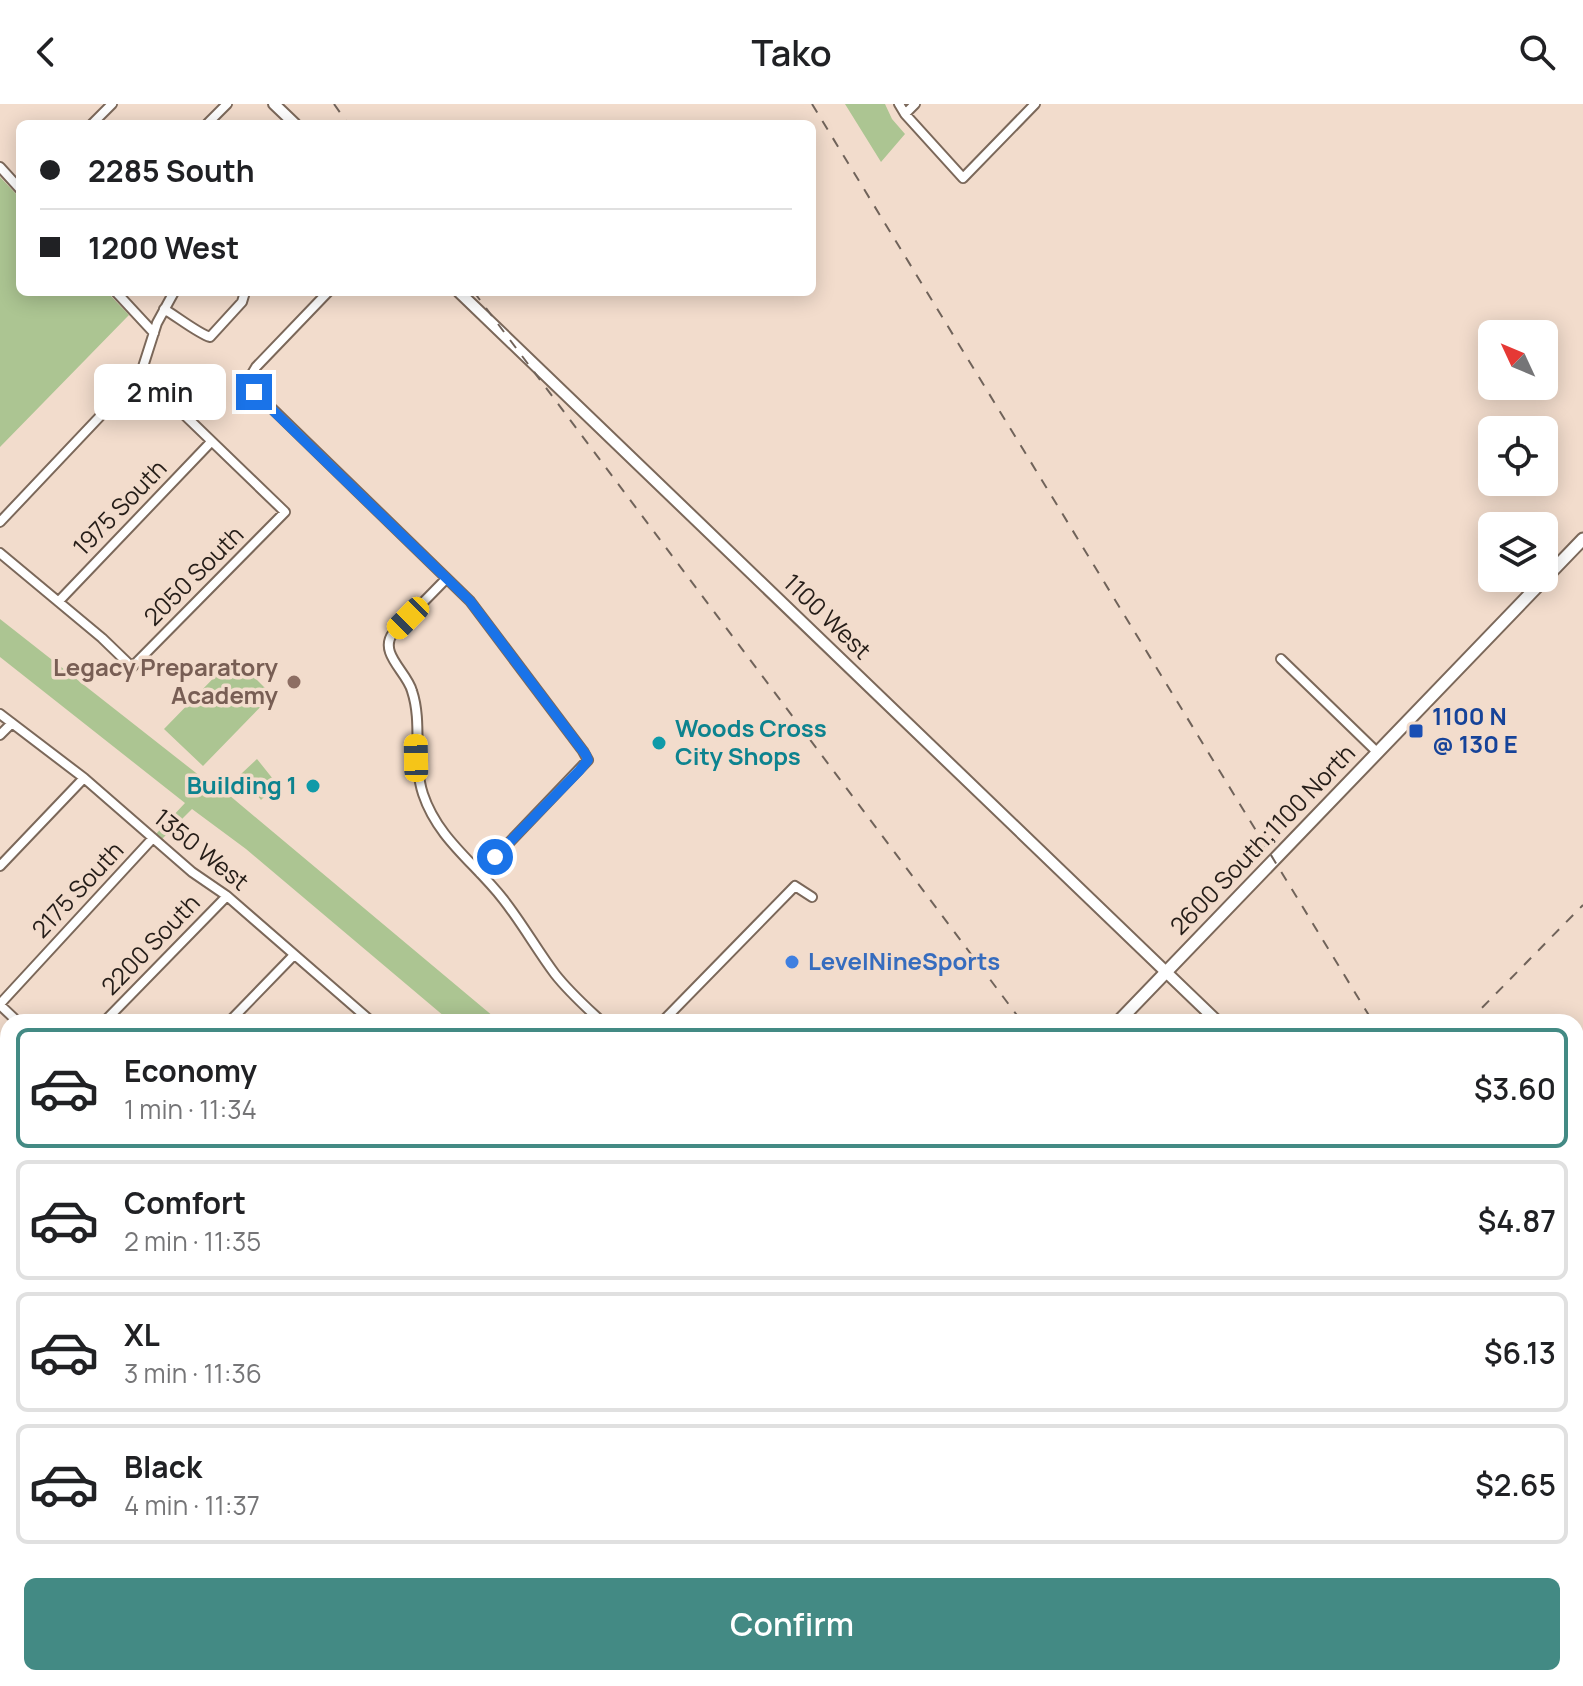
<!DOCTYPE html>
<html lang="en">
<head>
<meta charset="utf-8">
<style>
	body { margin:0; font-family:Manrope,sans-serif; background:#f2f2f2; color:#202124; height:100vh; display:flex; flex-direction:column; font-size:30px; white-space:nowrap }
	* { box-sizing:border-box; margin:0 }
	p { font-size:26px; color:#757577 }
	.icon { flex:none; width:44px; height:44px; fill:none; stroke:currentColor; stroke-width:2; stroke-linecap:round; stroke-linejoin:round }
	.map { position:relative; flex:1; overflow:hidden }
	.sheet { position:absolute; left:0px; top:910px; width:1584px; height:672px; display:flex; flex-direction:column; background:#fff; border-radius:24px 24px 0 0; box-shadow:0 4px 20px #0003 }
	.sheet>* { flex:none }
	.hud { position:absolute; left:16px; top:16px; width:800px; height:176px; border-radius:12px; box-shadow:0 4px 20px #0003; display:grid; align-content:center; height:176px; padding:0 24px; background:#fff }
	.needle { width:52px; rotate:314deg }
	.fabs { position:absolute; left:1478px; top:216px; display:grid; gap:16px }
	.fabs a { display:grid; place-items:center; width:80px; height:80px; border-radius:12px; background:#fff; box-shadow:0 4px 20px #0003; font-size:40px }
	.end { position:absolute; width:36px; height:36px; margin:-18px; border:10px solid #1a73e8; background:#fff; box-shadow:0 0 0 4px #fff }
	.from { border-radius:50% }
	.bubble { position:absolute; height:56px; border-radius:12px; background:#fff; box-shadow:0 4px 20px #0003; font-size:26px; font-weight:600; line-height:56px; text-align:center }
	.car { position:absolute; width:24px; height:48px; margin:-24px -12px; border-radius:10px; box-shadow:0 0 6px 2px #0007; background:linear-gradient(#f5c518 24%,#345 0 40%,#f5c518 0 76%,#345 0 86%,#f5c518 0) }
	.hud b { display:flex; align-items:center; gap:28px; height:76px; font-size:30px }
	.hud b+b { border-top:2px solid #e0e0e0 }
	.hud i { width:20px; height:20px; background:#202124 }
	ul { padding:14px 0 0; list-style:none }
	li { display:flex; align-items:center; gap:24px; height:120px; margin:0 16px 12px; padding:0 8px; border:4px solid #e0e0e0; border-radius:12px }
	li div { flex:1 }
	li b { display:block; font-size:30px }
	li em { font-style:normal; font-weight:600 }
	li.selected { border-color:#438a84 }
	li>.icon { width:72px; height:72px; stroke-width:1.5 }
	.cta { display:flex; gap:16px; margin-top:auto; padding:16px 24px }
	.cta a { flex:1; height:92px; border-radius:12px; background:#438a84; color:#fff; font-size:32px; font-weight:600; line-height:92px; text-align:center }
	header { display:flex; justify-content:space-between; align-items:center; height:104px; padding:0 24px; background:#fff; font-size:36px; font-weight:600 }
	.map>svg:first-child { display:block }
	.green { fill:#acc592 }
	.lines { fill:none; stroke-linecap:round; stroke-linejoin:round }
	.minor-casing { stroke:#7b685a; stroke-width:12 }
	.tertiary-casing { stroke:#7b685a; stroke-width:14 }
	.secondary-casing { stroke:#7b685a; stroke-width:15 }
	.minor { stroke:#fff; stroke-width:8 }
	.tertiary { stroke:#fff; stroke-width:10 }
	.secondary { stroke:#fff; stroke-width:11 }
	.rail { stroke:#70635a; stroke-width:2; stroke-dasharray:10 10; stroke-linecap:butt }
	.route { stroke:#1a73e8; stroke-width:10 }
	.education-dot { fill:#8d6e63; stroke:#f2dccc; stroke-width:3 }
	.transit-dot { fill:#1a4fb4; stroke:#f2dccc; stroke-width:3 }
	.culture-dot { fill:#0f9aa8; stroke:#f2dccc; stroke-width:3 }
	.shop-dot { fill:#3f7fe0; stroke:#f2dccc; stroke-width:3 }
	.labels { text-anchor:middle; stroke-width:7; stroke-linejoin:round; paint-order:stroke }
	.street-label { font-size:24px; fill:#251d18; stroke:#f2dccc }
	.education-label { font-size:24px; font-weight:bold; fill:#785e54; stroke:#f2dccc; text-anchor:end }
	.transit-label { font-size:24px; font-weight:bold; fill:#164399; stroke:#f2dccc; text-anchor:start }
	.culture-label { font-size:24px; font-weight:bold; fill:#0d838f; stroke:#f2dccc; text-anchor:start }
	.shop-label { font-size:24px; font-weight:bold; fill:#366cbe; stroke:#f2dccc; text-anchor:start }
</style>
</head>
<body>
<header><svg class="icon" aria-label="back" viewBox="0 0 24 24"><path d="M15 5l-7 7 7 7"/></svg>Tako<svg class="icon" aria-label="search" viewBox="0 0 24 24"><circle cx="10" cy="10" r="6"/><path d="M15 15l6 6"/></svg></header>
<div class="map">
<svg width="1583" height="1582" viewBox="0 0 1583 1582">
	<rect width="100%" height="100%" fill="#f2dccc"/>
	<path class="green" d="M845,0H885L892,15L905,30L881,58Z
		M0,73L20,94V188H107L129,211L0,343Z
		M0,515L219,687L223,686L500,918H451L246,745L192,705L162,735L156,730L185,699L0,553Z
		M234,553L272,591L203,662L164,625Z
		M257,655L277,680L261,696L241,670Z"/>
	<g class="lines">
		<g class="minor-casing">
			<path id="minor" d="M899,0L905,10L963,74L1035,0
				M905,10L915,0
				M92,20L112,0
				M207,20L227,0
				M0,63L20,85
				M116,188L154,229
				M328,188L256,263L250,273L252,285L470,497L583,647L588,656L480,769
				M164,205C176,212 199,230 210,233L242,198L245,188
				M0,418L141,269L157,219L174,188
				M0,449L102,534L132,563L285,408L141,269
				M446,475L393,529C378,549 407,568 412,587C423,620 412,656 423,690C438,735 475,759 503,795C522,819 537,846 555,870C569,888 586,903 602,918
				M59,497L210,339
				M1281,555L1378,649
				M0,610L84,674L192,768L227,792L372,918
				M0,631L12,619
				M0,762L84,674
				M0,900L153,734
				M0,901L18,918
				M104,918L227,792
				M229,918L294,851
				M662,918L795,782L812,793
				M0,1027L8,1018
				M1576,1097L1583,1090
				M0,1156L8,1163
				M0,1294L8,1286
				M0,1358L8,1366
				M0,1446L8,1438
				M0,1468L8,1459
				M235,1574L244,1582
				M417,1574L426,1582"/>
		</g>
		<g class="tertiary-casing">
			<path id="tertiary" d="M274,0L295,20
				M459,188L1218,918
				M1576,1266L1583,1273
				M691,1574L699,1582"/>
		</g>
		<g class="secondary-casing">
			<path id="secondary" d="M1118,918L1583,435
				M477,1582L485,1574"/>
		</g>
		<use href="#minor" class="minor"/>
		<use href="#tertiary" class="tertiary"/>
		<use href="#secondary" class="secondary"/>
		<path class="rail" d="M334,0L348,20
			M812,0L1373,918
			M474,188L1022,918
			M1468,918L1583,801
			M1576,1232L1583,1244
			M1576,1252L1583,1264
			M1515,1574L1521,1582"/>
	</g>
	<g class="lines">
		<path class="route" d="M254,288L470,497L586,651L588,656L579,667L495,753"/>
	</g>
	<circle class="education-dot" cx="294" cy="578" r="8"/>
	<rect class="transit-dot" x="1408" y="619" width="16" height="16" rx="4"/>
	<g class="culture-dot">
		<circle cx="659" cy="639" r="8"/>
		<circle cx="313" cy="682" r="8"/>
	</g>
	<circle class="shop-dot" cx="792" cy="858" r="8"/>
	<g class="labels">
		<g class="street-label">
			<text transform="translate(120 404) rotate(-46)" y="8">1975 South</text>
			<text transform="translate(194 472) rotate(-45)" y="8">2050 South</text>
			<text transform="translate(827 513) rotate(44)" y="8">1100 West</text>
			<text transform="translate(1263 736) rotate(-46)" y="8">2600 South;1100 North</text>
			<text transform="translate(201 746) rotate(39)" y="8">1350 West</text>
			<text transform="translate(78 786) rotate(-47)" y="8">2175 South</text>
			<text transform="translate(151 841) rotate(-46)" y="8">2200 South</text>
		</g>
		<g class="education-label">
			<text x="278" y="572">Legacy Preparatory<tspan x="278" dy="28">Academy</tspan></text>
		</g>
		<g class="transit-label">
			<text x="1432" y="621">1100 N<tspan x="1432" dy="28">@ 130 E</tspan></text>
		</g>
		<g class="culture-label">
			<text x="675" y="633">Woods Cross<tspan x="675" dy="28">City Shops</tspan></text>
			<text x="297" y="690" text-anchor="end">Building 1</text>
		</g>
		<g class="shop-label">
			<text x="808" y="866">LevelNineSports</text>
		</g>
	</g>
</svg>
<div class="fabs">
<a><svg class="needle" viewBox="-14 -14 28 28"><path d="M0-13l5 13h-10z" fill="#e53935"/><path d="M0 13l5-13h-10z" fill="#757577"/></svg></a>
<a><svg class="icon" aria-label="locate" viewBox="0 0 24 24"><circle cx="12" cy="12" r="6"/><path d="M12 2v4M12 18v4M2 12h4M18 12h4"/></svg></a>
<a><svg class="icon" aria-label="layers" viewBox="0 0 24 24"><path d="M12 4l9 5-9 5-9-5zM3 14l9 5 9-5"/></svg></a>
</div>
<i class="end from" style="left:495px;top:753px"></i>
<i class="end" style="left:254px;top:288px"></i>
<div class="bubble" style="left:94px;top:260px;width:132px">2 min</div>
<i class="car" style="left:408px;top:514px;rotate:225deg"></i>
<i class="car" style="left:416px;top:654px;rotate:359deg"></i>
<div class="hud">
<b><i class="from"></i>2285 South</b>
<b><i></i>1200 West</b>
</div>
<section class="sheet">
<ul>
<li class="selected"><svg class="icon" aria-label="car" viewBox="0 0 24 24"><path d="M5 17H2v-5l4-1 3-4h7l3 4 3 1v5h-3M9 17h6M6 11h13"/><circle cx="7" cy="17" r="2"/><circle cx="17" cy="17" r="2"/></svg><div><b>Economy</b><p>1 min · 11:34</p></div><em>$3.60</em></li>
<li><svg class="icon" aria-label="car" viewBox="0 0 24 24"><path d="M5 17H2v-5l4-1 3-4h7l3 4 3 1v5h-3M9 17h6M6 11h13"/><circle cx="7" cy="17" r="2"/><circle cx="17" cy="17" r="2"/></svg><div><b>Comfort</b><p>2 min · 11:35</p></div><em>$4.87</em></li>
<li><svg class="icon" aria-label="car" viewBox="0 0 24 24"><path d="M5 17H2v-5l4-1 3-4h7l3 4 3 1v5h-3M9 17h6M6 11h13"/><circle cx="7" cy="17" r="2"/><circle cx="17" cy="17" r="2"/></svg><div><b>XL</b><p>3 min · 11:36</p></div><em>$6.13</em></li>
<li><svg class="icon" aria-label="car" viewBox="0 0 24 24"><path d="M5 17H2v-5l4-1 3-4h7l3 4 3 1v5h-3M9 17h6M6 11h13"/><circle cx="7" cy="17" r="2"/><circle cx="17" cy="17" r="2"/></svg><div><b>Black</b><p>4 min · 11:37</p></div><em>$2.65</em></li>
</ul>
<div class="cta"><a>Confirm</a></div>
</section>
</div>
</body>
</html>
